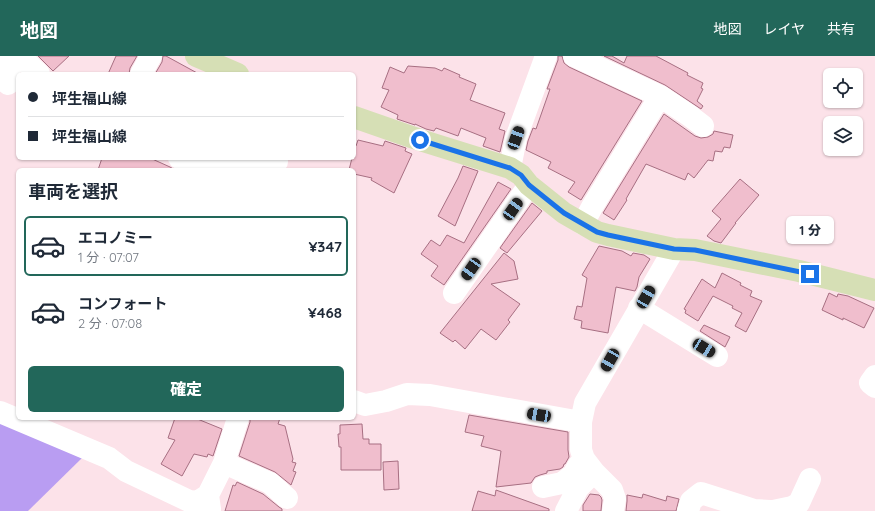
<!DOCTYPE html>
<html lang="ja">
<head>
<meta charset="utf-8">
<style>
	body { margin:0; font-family:Quicksand,"Noto Sans JP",sans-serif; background:#f2f2f3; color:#1f2937; height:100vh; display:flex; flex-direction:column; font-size:15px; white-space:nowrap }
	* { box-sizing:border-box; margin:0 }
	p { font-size:13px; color:#747a83 }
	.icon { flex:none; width:22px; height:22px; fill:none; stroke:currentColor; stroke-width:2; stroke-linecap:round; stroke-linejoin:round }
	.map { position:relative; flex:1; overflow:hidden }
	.side { position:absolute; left:16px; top:112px; width:340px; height:252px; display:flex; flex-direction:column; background:#fff; border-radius:6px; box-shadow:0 1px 3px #0004 }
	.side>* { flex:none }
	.hud { position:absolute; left:16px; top:16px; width:340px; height:88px; border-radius:6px; box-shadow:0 1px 3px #0004; display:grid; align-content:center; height:88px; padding:0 12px; background:#fff }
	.tools { position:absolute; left:823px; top:12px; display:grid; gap:8px }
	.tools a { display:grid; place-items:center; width:40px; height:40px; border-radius:6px; background:#fff; box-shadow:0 1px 3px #0004; font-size:20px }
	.end { position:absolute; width:18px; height:18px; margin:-9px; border:5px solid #1a73e8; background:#fff; box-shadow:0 0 0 2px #fff }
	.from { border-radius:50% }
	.bubble { position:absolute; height:28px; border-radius:6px; background:#fff; box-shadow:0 1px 3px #0004; font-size:13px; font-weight:800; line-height:28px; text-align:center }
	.car { position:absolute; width:12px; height:24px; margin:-12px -6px; border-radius:5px; box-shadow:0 0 3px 1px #0007; background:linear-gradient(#222 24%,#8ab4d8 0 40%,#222 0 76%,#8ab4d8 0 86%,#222 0) }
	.hud b { display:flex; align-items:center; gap:14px; height:38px; font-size:15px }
	.hud b+b { border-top:1px solid #e0e1e3 }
	.hud i { width:10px; height:10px; background:#1f2937 }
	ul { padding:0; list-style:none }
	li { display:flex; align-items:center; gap:12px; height:60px; margin:0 8px 6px; padding:0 4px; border:2px solid transparent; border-radius:6px }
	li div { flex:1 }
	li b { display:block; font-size:15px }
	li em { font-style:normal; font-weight:800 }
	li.active { border-color:#22675a }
	li>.icon { width:36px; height:36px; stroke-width:1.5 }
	h2 { padding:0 12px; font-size:18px; line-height:48px }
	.button { display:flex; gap:8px; margin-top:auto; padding:8px 12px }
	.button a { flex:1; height:46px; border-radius:6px; background:#22675a; color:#fff; font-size:16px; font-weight:800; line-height:46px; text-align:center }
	header { display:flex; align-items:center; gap:24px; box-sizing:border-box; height:56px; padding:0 20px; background:#22675a; color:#fff }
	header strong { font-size:19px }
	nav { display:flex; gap:22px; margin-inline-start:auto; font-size:14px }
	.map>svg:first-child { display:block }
	.water { fill:#b99df2 }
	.building { fill:#f0becd; stroke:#a76f82 }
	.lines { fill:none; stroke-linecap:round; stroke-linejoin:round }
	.minor { stroke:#fff; stroke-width:22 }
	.major { stroke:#d6dfb5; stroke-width:22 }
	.route { stroke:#1a73e8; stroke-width:5 }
</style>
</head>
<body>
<header>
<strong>地図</strong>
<nav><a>地図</a><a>レイヤ</a><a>共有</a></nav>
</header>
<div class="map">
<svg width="875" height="455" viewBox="0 0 875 455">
	<rect width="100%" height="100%" fill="#fce2e9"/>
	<path class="water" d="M0,367L82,402L28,455H0Z"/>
	<path class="building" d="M38,0H69L53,15Z
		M116,0H137L130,12L129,18H108Z
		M163,0H166L199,18H155L162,6Z
		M558,0H562L564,7L569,11L642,45L581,144L568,136L575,126L548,112L551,106L526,94L528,85L533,72L536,73L550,33H547L558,4Z
		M604,0H612L624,7L627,0H656L688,17L687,19L703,27L701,32L703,33L697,45L703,50L701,53L665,29Z
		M408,10L435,12L442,15L444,12L460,19L459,21L476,28L470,44L505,57L499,73L505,75L500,96L483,90L486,82L461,72L458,80L436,72L434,75L426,73L415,68V69L397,63L398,59L381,51L389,34L382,32L390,11L404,17Z
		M664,58L695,80L701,82L708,81L713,78L714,75L733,79L730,92L724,91L722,96L715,95L713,105L708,104L694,122L688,117L685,124L646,108L626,143L627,144L614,164L603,157Z
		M358,84L383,90L385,85L406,92L405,95L412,98L394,137L371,124L372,122L354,118V114H349L352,102H354V90H356Z
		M102,102H150L170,111L175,114H98Z
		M463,110L478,115L455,170L438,160L458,122Z
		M740,123L759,139L735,167H736L721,187L714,185L707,180L721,163L712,155Z
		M498,126L511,133L444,229L431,220L438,210L421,198L431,184L440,190L447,179L464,187Z
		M532,147L542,155L507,197L500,192Z
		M599,190L622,195L631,200L633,197L644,199L650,203L639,221L637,231L635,235L616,231L608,277L581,272L582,265L574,263L577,250L582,251L587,222L582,219Z
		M504,197L514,205L518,223L491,228L520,248L508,264L510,266L496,284L481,273L465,293L455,284L453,286L440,277Z
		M722,217L741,227L740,229L752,235L750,240L762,245L746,276L735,270L742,257L732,252L733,250L713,240L698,265L685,257L686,254L684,253L702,223L715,232Z
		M829,237L837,241L838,238L848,240L874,252L864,272L843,262V264L822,254Z
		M704,269L730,281L725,291L700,275Z
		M469,359L568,376V394L569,401L565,408H564L563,411L560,413L547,415V417L540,419L535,421L531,427L496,431L501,395L481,390L484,380L465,376Z
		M175,362H195L222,373L213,400L208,398L207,401L194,398L182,420L161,408L175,384L168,382Z
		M250,362H280L278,368L285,370L293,403L292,406L296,407L293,415L296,416L291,429L275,416L239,400L250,366Z
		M362,368L363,383H369V388H381V414H341V391H339L338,378H340V369Z
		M398,405L399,433L384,434L383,406Z
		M237,426L263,438L279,451L282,453V455H225L233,429L235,430Z
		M496,434L549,453V455H472L478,435L495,440Z
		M590,438L599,439L601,441L602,444L601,455H583V449Z
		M643,438L666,445L667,440L679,443L676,455H626L627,445V439L642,442Z"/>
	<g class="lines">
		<path class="minor" d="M20,0L39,18
			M574,0L660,40L690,60L703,70
			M141,18L151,0
			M8,28L11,0
			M179,102L184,104L206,107L277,106
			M510,112L516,82L546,0
			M583,168L592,151L660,40
			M454,237L529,129
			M639,252L717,300
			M875,320L870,327L875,331
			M354,345L365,349L386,345L407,338L430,339L581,366
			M0,356L109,402L126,415L189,445L197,446L208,439
			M224,407L270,427L287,442
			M543,431L562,427L573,419L578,410L584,403
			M210,453L208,439L224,407L238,362
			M566,455L578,432L594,416
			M613,455L615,443L612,434L594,416L584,403L581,394V366L585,347L674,193
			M688,455L691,445L701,437L754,454L770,455
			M773,455L792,451L799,447L810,423"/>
		<path class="major" d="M196,0L238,18
			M354,61L420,84L510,112L521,119L529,129L564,157L597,176L608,179L674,193L695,194L799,215L875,234"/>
	</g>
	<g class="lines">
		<path class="route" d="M420,84L510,112L521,119L529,129L564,157L597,176L608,179L674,193L695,194L810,218"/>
	</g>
</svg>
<div class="tools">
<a><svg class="icon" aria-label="locate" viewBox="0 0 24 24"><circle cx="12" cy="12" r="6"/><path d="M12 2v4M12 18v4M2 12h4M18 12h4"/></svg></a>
<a><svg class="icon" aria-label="layers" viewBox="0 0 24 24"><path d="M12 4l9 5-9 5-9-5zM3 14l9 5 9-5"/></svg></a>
</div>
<i class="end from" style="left:420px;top:84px"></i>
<i class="end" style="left:810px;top:218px"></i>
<div class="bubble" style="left:786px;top:160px;width:48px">1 分</div>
<i class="car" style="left:516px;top:82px;rotate:20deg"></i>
<i class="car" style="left:513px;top:153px;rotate:35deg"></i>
<i class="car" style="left:471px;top:213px;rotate:215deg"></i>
<i class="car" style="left:646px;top:241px;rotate:30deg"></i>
<i class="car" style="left:704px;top:292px;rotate:121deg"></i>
<i class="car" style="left:610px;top:304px;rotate:210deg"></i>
<i class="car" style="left:539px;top:359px;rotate:280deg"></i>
<div class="hud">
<b><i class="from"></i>坪生福山線</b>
<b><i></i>坪生福山線</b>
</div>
<section class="side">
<h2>車両を選択</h2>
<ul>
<li class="active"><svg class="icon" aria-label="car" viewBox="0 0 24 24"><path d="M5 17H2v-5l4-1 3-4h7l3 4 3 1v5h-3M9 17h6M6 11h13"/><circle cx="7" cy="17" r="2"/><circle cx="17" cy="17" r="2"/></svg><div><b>エコノミー</b><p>1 分 · 07:07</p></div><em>¥347</em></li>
<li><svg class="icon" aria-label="car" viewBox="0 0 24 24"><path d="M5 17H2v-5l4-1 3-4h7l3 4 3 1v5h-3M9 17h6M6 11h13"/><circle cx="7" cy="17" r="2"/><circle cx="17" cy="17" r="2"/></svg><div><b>コンフォート</b><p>2 分 · 07:08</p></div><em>¥468</em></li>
</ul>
<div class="button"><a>確定</a></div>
</section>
</div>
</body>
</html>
